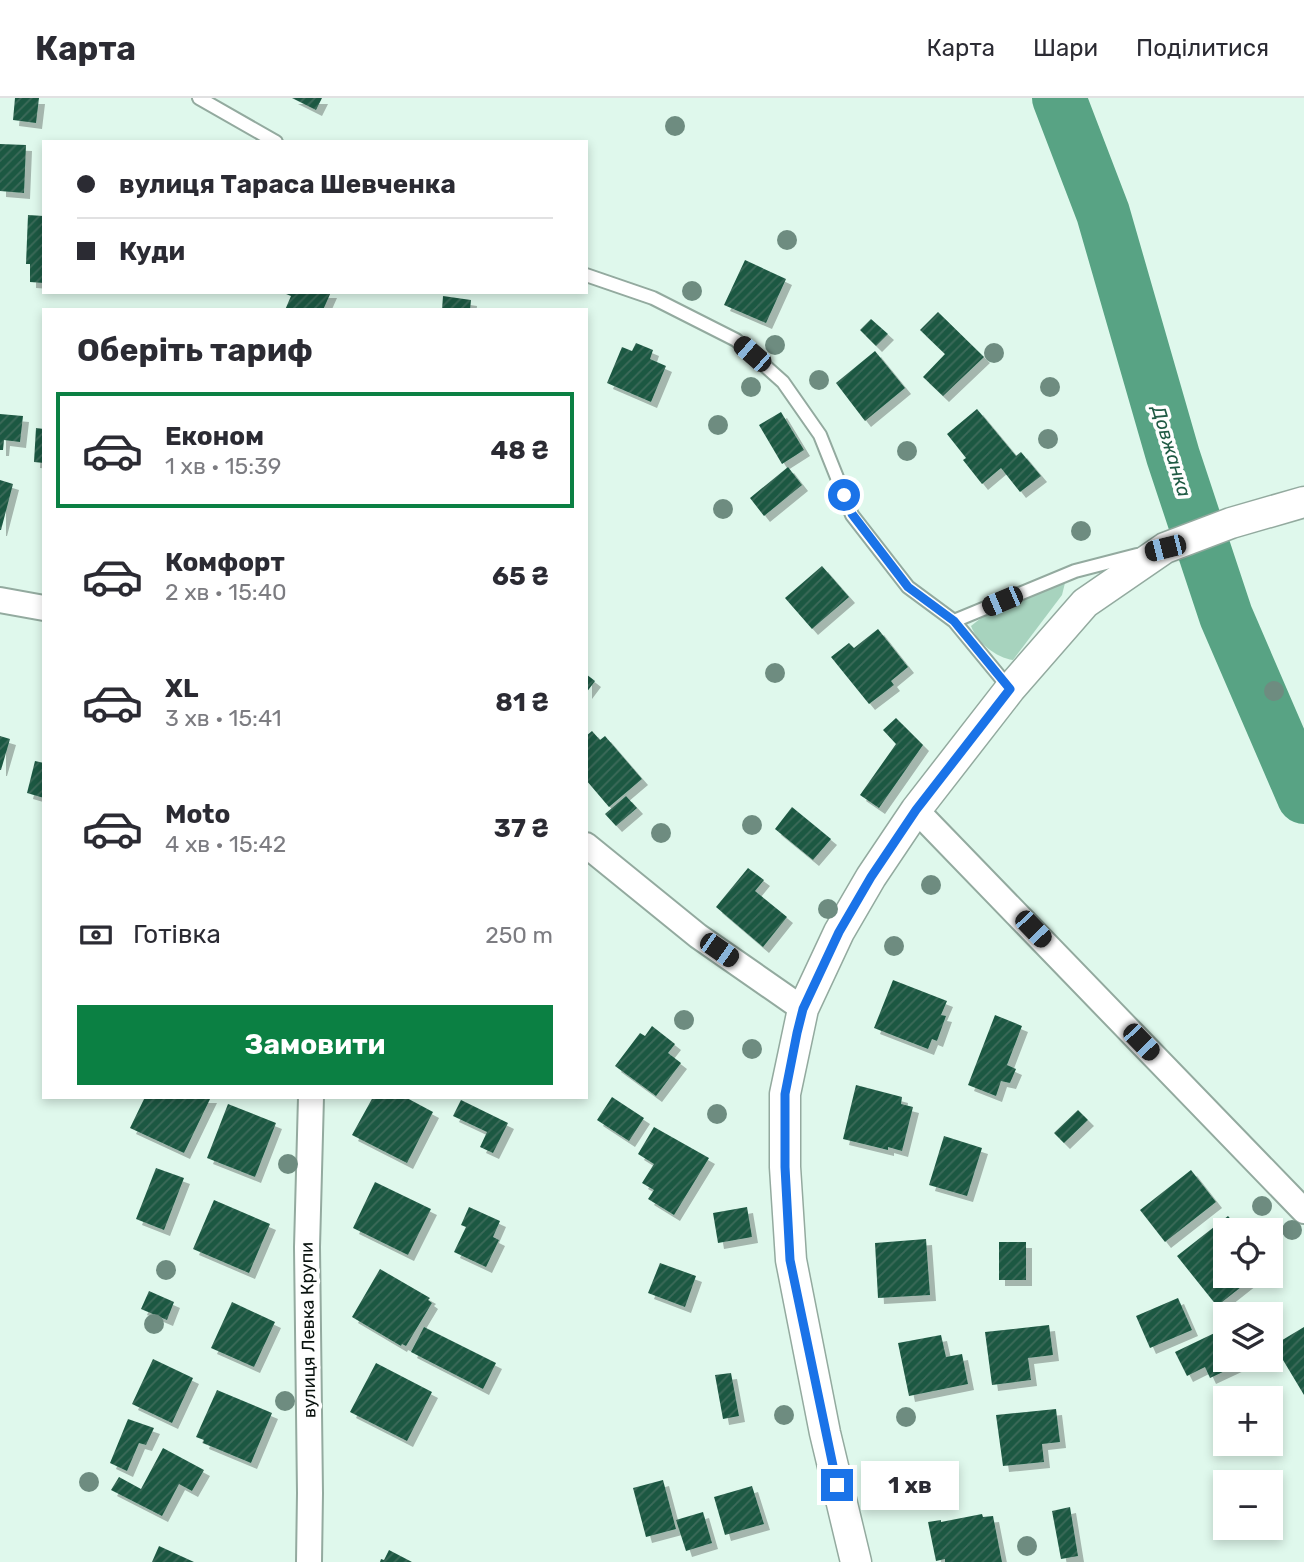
<!DOCTYPE html>
<html lang="uk">
<head>
<meta charset="utf-8">
<style>
	body { margin:0; font-family:Rubik,sans-serif; background:#f7f7f7; color:#2b2b33; height:100vh; display:flex; flex-direction:column; font-size:26px; white-space:nowrap }
	* { box-sizing:border-box; margin:0 }
	p { font-size:23px; color:#7c7c81 }
	.icon { flex:none; width:38px; height:38px; fill:none; stroke:currentColor; stroke-width:2; stroke-linecap:round; stroke-linejoin:round }
	.map { position:relative; flex:1; overflow:hidden }
	.drawer { position:absolute; left:42px; top:210px; width:546px; height:791px; display:flex; flex-direction:column; background:#fff; border-radius:0px; box-shadow:0 4px 10px #0003 }
	.drawer>* { flex:none }
	.hud { position:absolute; left:42px; top:42px; width:546px; height:154px; border-radius:0px; box-shadow:0 4px 10px #0003; display:grid; align-content:center; height:154px; padding:0 35px; background:#fff }
	.buttons { position:absolute; left:1213px; top:1120px; display:grid; gap:14px }
	.buttons a { display:grid; place-items:center; width:70px; height:70px; border-radius:0px; background:#fff; box-shadow:0 4px 10px #0003; font-size:35px }
	.end { position:absolute; width:32px; height:32px; margin:-16px; border:9px solid #1a73e8; background:#fff; box-shadow:0 0 0 4px #fff }
	.from { border-radius:50% }
	.bubble { position:absolute; height:49px; border-radius:0px; background:#fff; box-shadow:0 4px 10px #0003; font-size:23px; font-weight:700; line-height:49px; text-align:center }
	.car { position:absolute; width:21px; height:42px; margin:-21px -10px; border-radius:9px; box-shadow:0 0 5px 2px #0007; background:linear-gradient(#222 24%,#8ab4d8 0 40%,#222 0 76%,#8ab4d8 0 86%,#222 0) }
	.hud b { display:flex; align-items:center; gap:24px; height:66px; font-size:26px }
	.hud b+b { border-top:2px solid #e1e1e2 }
	.hud i { width:18px; height:18px; background:#2b2b33 }
	ul { padding:0; list-style:none }
	li { display:flex; align-items:center; gap:21px; height:116px; margin:0 14px 10px; padding:0 21px; border:4px solid transparent; border-radius:0px }
	li div { flex:1 }
	li b { display:block; font-size:26px }
	li em { font-style:normal; font-weight:700 }
	li.active { border-color:#0b8043 }
	li>.icon { width:63px; height:63px; stroke-width:1.5 }
	h2 { padding:0 35px; font-size:32px; line-height:84px }
	.pay { display:flex; align-items:center; gap:18px; height:77px; padding:0 35px; font-size:26px }
	.pay p { margin-inline-start:auto }
	.action { display:flex; gap:14px; margin-top:auto; padding:14px 35px }
	.action a { flex:1; height:80px; border-radius:0px; background:#0b8043; color:#fff; font-size:28px; font-weight:700; line-height:80px; text-align:center }
	header { display:flex; align-items:center; gap:42px; box-sizing:border-box; height:98px; padding:0 35px; background:#fff; border-bottom:2px solid #e1e1e2 }
	header strong { font-size:33px }
	nav { display:flex; gap:38px; margin-inline-start:auto; font-size:24px }
	.map>svg:first-child { display:block }
	.grass { fill:#a7d3be }
	.lines { fill:none; stroke-linecap:round; stroke-linejoin:round }
	.river { stroke:#58a384; stroke-width:54 }
	.building { fill:url(#building-hatch); filter:url(#shadow) }
	.service-casing { stroke:#93aa9f; stroke-width:16 }
	.minor-casing { stroke:#93aa9f; stroke-width:28 }
	.tertiary-casing { stroke:#93aa9f; stroke-width:33 }
	.service { stroke:#fff; stroke-width:12 }
	.minor { stroke:#fff; stroke-width:24 }
	.tertiary { stroke:#fff; stroke-width:30 }
	.tree { fill:#6e8c80 }
	.route { stroke:#1a73e8; stroke-width:9 }
	.labels { text-anchor:middle; stroke-width:7; stroke-linejoin:round; paint-order:stroke }
	.street-label { font-size:18px; fill:#0a130f; stroke:#fefefe }
	.water-label { font-size:19px; font-style:italic; fill:#1f5a44; stroke:#fefefe }
</style>
</head>
<body>
<header>
<strong>Карта</strong>
<nav><a>Карта</a><a>Шари</a><a>Поділитися</a></nav>
</header>
<div class="map">
<svg width="1304" height="1464" viewBox="0 0 1304 1464">
	<defs>
		<pattern id="building-hatch" width="6" height="6" patternUnits="userSpaceOnUse" patternTransform="scale(1.75)"><rect width="6" height="6" fill="#1e5843"/><path d="M-1 1l2-2M0 6l6-6M5 7l2-2" fill="none" stroke="#3c6b5a"/></pattern>
		<filter id="shadow"><feDropShadow dx="6" dy="6" stdDeviation="0" flood-color="#0004"/></filter>
	</defs>
	<rect width="100%" height="100%" fill="#dff8ec"/>
	<path class="grass" d="M1060,484L1065,485L1062,497L1013,562C996,560 977,544 971,528L981,520Z"/>
	<g class="lines">
		<path class="river" d="M1059,0L1103,115L1173,358L1226,518L1304,699"/>
	</g>
	<path class="building" d="M15,0H39L36,25L13,22Z
		M292,0H322L316,12Z
		M0,46L26,47L24,95L0,93Z
		M28,117L44,118V185L30,184V166H26Z
		M745,162L786,181L766,225L724,207Z
		M287,194H331L323,212H285L291,198L286,196Z
		M443,198L471,202L470,212H442Z
		M938,214L984,259L943,298L923,279L945,256L920,232Z
		M871,221L888,236L876,248L860,232Z
		M636,245L653,252L650,261L666,268L651,304L607,285L622,249L632,253Z
		M875,253L905,290L865,323L836,285Z
		M977,311L1016,358L1021,354L1041,378L1020,394L1001,370L982,386L963,362L966,360L947,336Z
		M781,314L804,352L782,366L759,327Z
		M0,316L23,318L20,344L4,342L3,352H0Z
		M36,330L44,331V365L34,364Z
		M788,369L802,387L764,418L750,400Z
		M0,382L13,386L1,432H0Z
		M822,468L849,499L812,531L785,500Z
		M878,531L908,569L891,583L894,587L869,606L831,559L849,545L854,550Z
		M586,576L595,583L586,595Z
		M896,620L923,647L879,710L860,697L896,646L883,632Z
		M592,633L600,642L605,638L642,681L609,709L586,682V638Z
		M0,638L10,641L1,672H0Z
		M35,663L44,665V700L27,695Z
		M626,698L637,710L616,728L605,716Z
		M792,709L831,741L813,762L775,731Z
		M748,770L764,782L755,793L787,819L763,849L716,809Z
		M893,882L947,903L941,917L946,918L937,943L932,941L928,951L874,930Z
		M995,917L1022,928L1007,967L1016,971L1010,985L1001,983L996,998L968,987Z
		M652,928L675,946L668,955L681,965L656,998L615,968L640,935L645,938Z
		M856,987L902,999L901,1006L913,1009L902,1053L888,1049V1052L843,1041Z
		M145,999H211L184,1055L130,1030Z
		M373,999H405L433,1014L407,1065L352,1037Z
		M612,999L644,1020L629,1043L597,1022Z
		M461,1002L508,1025L493,1055L480,1049L487,1034L453,1018Z
		M228,1006L276,1025L255,1079L207,1060Z
		M1078,1012L1088,1022L1064,1045L1054,1035Z
		M654,1029L709,1060L674,1117L648,1101L654,1092L642,1085L654,1066L638,1056Z
		M944,1038L982,1050L967,1098L929,1087Z
		M156,1070L184,1080L164,1132L136,1121Z
		M1191,1072L1216,1104L1165,1144L1140,1112Z
		M375,1084L431,1111L408,1157L353,1130Z
		M214,1102L270,1126L249,1175L193,1151Z
		M469,1109L500,1123L493,1139L499,1142L486,1169L454,1154L466,1129L461,1127Z
		M747,1109L752,1139L718,1145L713,1115Z
		M1228,1118L1240,1132H1225V1178H1255L1217,1208L1177,1158Z
		M926,1141L930,1197L878,1200L875,1145Z
		M999,1144H1026V1182H999Z
		M660,1165L696,1178L685,1209L648,1195Z
		M380,1171L430,1200L428,1202L432,1205L406,1248L402,1246L401,1248L352,1219Z
		M149,1193L174,1204L167,1222L141,1211Z
		M1178,1200L1192,1232L1150,1250L1136,1218Z
		M232,1204L275,1224L254,1269L211,1250Z
		M1049,1227L1053,1257L1028,1260L1031,1282L992,1287L985,1234Z
		M424,1229L496,1265L483,1291L411,1254Z
		M1304,1229V1297L1274,1247Z
		M1225,1230V1262H1240L1242,1265L1210,1280L1205,1269L1187,1278L1175,1254Z
		M941,1237L946,1259L962,1256L968,1286L909,1298L898,1245Z
		M153,1261L193,1280L172,1325L132,1306Z
		M376,1265L432,1294L407,1343L350,1314Z
		M731,1275L739,1318L723,1321L715,1277Z
		M217,1292L272,1315L251,1365L203,1345L204,1342L196,1339Z
		M1056,1311L1060,1344L1042,1346L1044,1364L1003,1368L996,1317Z
		M128,1321L154,1330L146,1347L139,1345L127,1373L110,1365Z
		M163,1350L204,1372L192,1393L179,1386L162,1418L111,1392L119,1379L141,1391Z
		M663,1382L676,1431L646,1439L633,1390Z
		M752,1388L764,1426L725,1437L714,1399Z
		M1070,1409L1078,1458L1061,1461L1052,1413Z
		M703,1414L712,1445L686,1453L676,1422Z
		M982,1416L983,1419L993,1418L1002,1464H945V1461L936,1463L928,1424L941,1422V1424Z
		M159,1448L194,1464H152Z
		M389,1452L412,1464H380L381,1461L384,1462Z"/>
	<g class="lines">
		<g class="service-casing">
			<path id="service" d="M199,0L276,44
				M586,177L653,200L736,242L783,284L820,337L852,417L908,489L954,523L1010,591
				M954,523L1075,473L1137,457"/>
		</g>
		<g class="minor-casing">
			<path id="minor" d="M0,502L44,510
				M916,712L1304,1113
				M586,747L698,838L803,911
				M309,1464L310,1395L307,1149L311,999"/>
		</g>
		<g class="tertiary-casing">
			<path id="tertiary" d="M856,1464L825,1335L791,1162L785,1069V996L803,911L839,834L871,779L916,712L1010,591L1085,505L1165,450L1231,425L1304,404"/>
		</g>
		<use href="#service" class="service"/>
		<use href="#minor" class="minor"/>
		<use href="#tertiary" class="tertiary"/>
	</g>
	<g class="tree">
		<circle cx="675" cy="28" r="10"/>
		<circle cx="787" cy="142" r="10"/>
		<circle cx="692" cy="193" r="10"/>
		<circle cx="775" cy="247" r="10"/>
		<circle cx="994" cy="255" r="10"/>
		<circle cx="819" cy="282" r="10"/>
		<circle cx="751" cy="289" r="10"/>
		<circle cx="1050" cy="289" r="10"/>
		<circle cx="718" cy="327" r="10"/>
		<circle cx="1048" cy="341" r="10"/>
		<circle cx="907" cy="353" r="10"/>
		<circle cx="723" cy="411" r="10"/>
		<circle cx="1081" cy="433" r="10"/>
		<circle cx="775" cy="575" r="10"/>
		<circle cx="1274" cy="593" r="10"/>
		<circle cx="752" cy="727" r="10"/>
		<circle cx="661" cy="735" r="10"/>
		<circle cx="931" cy="787" r="10"/>
		<circle cx="828" cy="811" r="10"/>
		<circle cx="894" cy="848" r="10"/>
		<circle cx="684" cy="922" r="10"/>
		<circle cx="752" cy="951" r="10"/>
		<circle cx="717" cy="1016" r="10"/>
		<circle cx="288" cy="1066" r="10"/>
		<circle cx="1262" cy="1108" r="10"/>
		<circle cx="1292" cy="1132" r="10"/>
		<circle cx="166" cy="1172" r="10"/>
		<circle cx="154" cy="1226" r="10"/>
		<circle cx="285" cy="1303" r="10"/>
		<circle cx="784" cy="1317" r="10"/>
		<circle cx="906" cy="1319" r="10"/>
		<circle cx="89" cy="1384" r="10"/>
		<circle cx="1027" cy="1448" r="10"/>
	</g>
	<g class="lines">
		<path class="route" d="M837,1387L790,1162L785,1069V996L797,935L803,911L839,834L871,779L916,712L1010,591L954,523L908,489L852,416L844,397"/>
	</g>
	<g class="labels">
		<g class="street-label">
			<text transform="translate(308 1232) rotate(-91)" y="6">вулиця Левка Крупи</text>
		</g>
		<g class="water-label">
			<text transform="translate(1172 353) rotate(73)" y="7">Довжанка</text>
		</g>
	</g>
</svg>
<div class="buttons">
<a><svg class="icon" aria-label="locate" viewBox="0 0 24 24"><circle cx="12" cy="12" r="6"/><path d="M12 2v4M12 18v4M2 12h4M18 12h4"/></svg></a>
<a><svg class="icon" aria-label="layers" viewBox="0 0 24 24"><path d="M12 4l9 5-9 5-9-5zM3 14l9 5 9-5"/></svg></a>
<a>+</a>
<a>−</a>
</div>
<i class="end from" style="left:844px;top:397px"></i>
<i class="end" style="left:837px;top:1387px"></i>
<div class="bubble" style="left:861px;top:1363px;width:98px">1 хв</div>
<i class="car" style="left:752px;top:256px;rotate:311deg"></i>
<i class="car" style="left:1165px;top:450px;rotate:256deg"></i>
<i class="car" style="left:1002px;top:503px;rotate:247deg"></i>
<i class="car" style="left:1033px;top:831px;rotate:136deg"></i>
<i class="car" style="left:719px;top:852px;rotate:125deg"></i>
<i class="car" style="left:1141px;top:944px;rotate:136deg"></i>
<div class="hud">
<b><i class="from"></i>вулиця Тараса Шевченка</b>
<b><i></i>Куди</b>
</div>
<section class="drawer">
<h2>Оберіть тариф</h2>
<ul>
<li class="active"><svg class="icon" aria-label="car" viewBox="0 0 24 24"><path d="M5 17H2v-5l4-1 3-4h7l3 4 3 1v5h-3M9 17h6M6 11h13"/><circle cx="7" cy="17" r="2"/><circle cx="17" cy="17" r="2"/></svg><div><b>Економ</b><p>1 хв · 15:39</p></div><em>48 ₴</em></li>
<li><svg class="icon" aria-label="car" viewBox="0 0 24 24"><path d="M5 17H2v-5l4-1 3-4h7l3 4 3 1v5h-3M9 17h6M6 11h13"/><circle cx="7" cy="17" r="2"/><circle cx="17" cy="17" r="2"/></svg><div><b>Комфорт</b><p>2 хв · 15:40</p></div><em>65 ₴</em></li>
<li><svg class="icon" aria-label="car" viewBox="0 0 24 24"><path d="M5 17H2v-5l4-1 3-4h7l3 4 3 1v5h-3M9 17h6M6 11h13"/><circle cx="7" cy="17" r="2"/><circle cx="17" cy="17" r="2"/></svg><div><b>XL</b><p>3 хв · 15:41</p></div><em>81 ₴</em></li>
<li><svg class="icon" aria-label="car" viewBox="0 0 24 24"><path d="M5 17H2v-5l4-1 3-4h7l3 4 3 1v5h-3M9 17h6M6 11h13"/><circle cx="7" cy="17" r="2"/><circle cx="17" cy="17" r="2"/></svg><div><b>Moto</b><p>4 хв · 15:42</p></div><em>37 ₴</em></li>
</ul>
<div class="pay"><svg class="icon" aria-label="cash" viewBox="0 0 24 24"><path d="M3 7h18v10H3z"/><circle cx="12" cy="12" r="2"/></svg>Готівка<p>250 m</p></div>
<div class="action"><a>Замовити</a></div>
</section>
</div>
</body>
</html>
